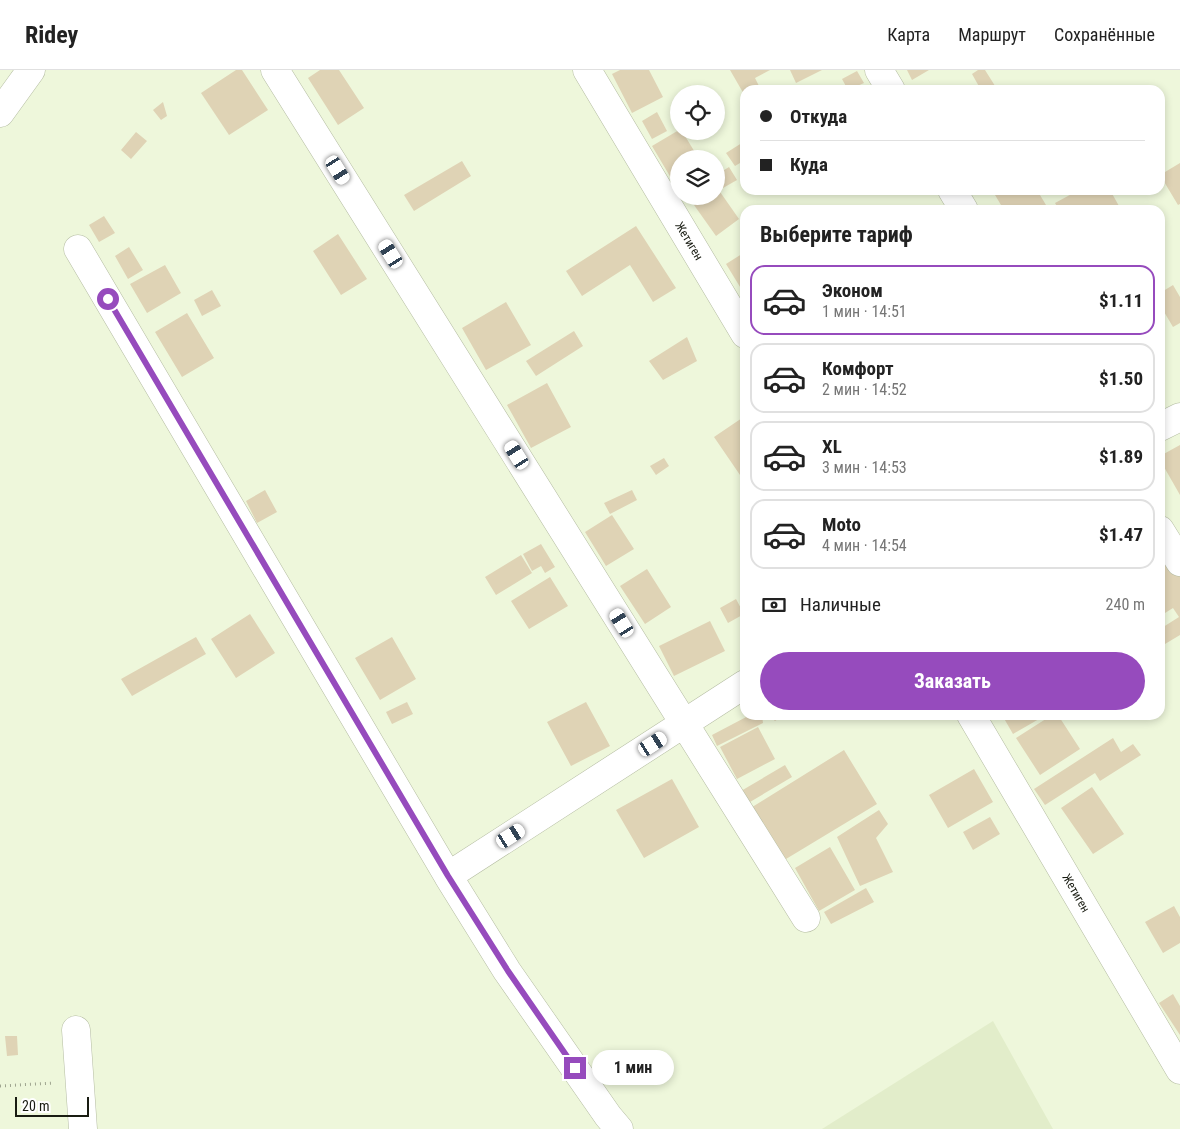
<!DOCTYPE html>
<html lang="ru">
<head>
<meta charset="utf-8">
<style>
	body { margin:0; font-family:"Roboto Condensed",sans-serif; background:#f2f2f2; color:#222; height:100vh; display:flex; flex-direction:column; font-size:19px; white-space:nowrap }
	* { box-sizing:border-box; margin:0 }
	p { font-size:16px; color:#767676 }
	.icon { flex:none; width:28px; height:28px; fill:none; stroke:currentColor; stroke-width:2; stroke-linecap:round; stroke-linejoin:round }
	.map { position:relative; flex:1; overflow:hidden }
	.panel { position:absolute; left:740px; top:135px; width:425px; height:515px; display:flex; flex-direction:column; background:#fff; border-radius:15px; box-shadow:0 2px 8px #0003 }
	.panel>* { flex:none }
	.top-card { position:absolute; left:740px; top:15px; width:425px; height:110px; border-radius:15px; box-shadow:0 2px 8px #0003; display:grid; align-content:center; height:110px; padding:0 20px; background:#fff }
	.controls { position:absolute; left:670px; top:15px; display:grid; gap:10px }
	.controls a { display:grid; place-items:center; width:55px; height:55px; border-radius:50%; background:#fff; box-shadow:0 2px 8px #0003; font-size:25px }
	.scale { position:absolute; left:15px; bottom:12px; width:74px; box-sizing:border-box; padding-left:5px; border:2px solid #191c12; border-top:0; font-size:14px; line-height:18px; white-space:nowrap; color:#191c12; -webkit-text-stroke:4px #fff; paint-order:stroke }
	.end { position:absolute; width:22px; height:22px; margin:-11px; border:6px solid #964bbd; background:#fff; box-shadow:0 0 0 2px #fff }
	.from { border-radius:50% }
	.bubble { position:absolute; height:35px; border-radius:18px; background:#fff; box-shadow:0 2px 8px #0003; font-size:16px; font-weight:700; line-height:35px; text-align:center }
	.car { position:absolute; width:15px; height:30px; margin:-15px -8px; border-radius:6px; box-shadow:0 0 4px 1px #0007; background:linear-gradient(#fff 24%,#345 0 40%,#fff 0 76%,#345 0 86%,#fff 0) }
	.top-card b { display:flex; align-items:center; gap:18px; height:48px; font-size:19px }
	.top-card b+b { border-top:1px solid #e0e0e0 }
	.top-card i { width:12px; height:12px; background:#222 }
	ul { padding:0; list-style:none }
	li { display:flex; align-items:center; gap:15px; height:70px; margin:0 10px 8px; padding:0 10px; border:2px solid #e0e0e0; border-radius:15px }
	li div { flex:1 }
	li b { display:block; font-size:19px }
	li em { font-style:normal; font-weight:700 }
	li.active { border-color:#964bbd }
	li>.icon { width:45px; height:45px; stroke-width:1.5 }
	h2 { padding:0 20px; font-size:22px; line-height:60px }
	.pay { display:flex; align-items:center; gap:12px; height:55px; padding:0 20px; font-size:19px }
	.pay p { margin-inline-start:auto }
	.primary-button { display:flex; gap:10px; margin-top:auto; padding:10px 20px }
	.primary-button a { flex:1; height:58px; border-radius:30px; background:#964bbd; color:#fff; font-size:20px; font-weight:700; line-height:58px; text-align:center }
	header { display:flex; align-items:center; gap:30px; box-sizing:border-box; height:70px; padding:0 25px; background:#fff; border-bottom:1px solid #e0e0e0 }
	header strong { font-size:24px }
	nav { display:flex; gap:28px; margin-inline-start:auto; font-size:18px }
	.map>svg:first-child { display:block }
	.built { fill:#e2edca }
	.building { fill:#dfd3b5 }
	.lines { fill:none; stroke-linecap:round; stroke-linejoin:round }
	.street-casing { stroke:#b4bca2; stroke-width:29 }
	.path { stroke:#9ea48f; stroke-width:3; stroke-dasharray:1 4; stroke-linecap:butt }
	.street { stroke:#fff; stroke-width:28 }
	.route { stroke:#964bbd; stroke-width:6 }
	.labels { text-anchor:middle; stroke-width:4.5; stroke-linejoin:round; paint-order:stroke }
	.street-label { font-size:12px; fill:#191c12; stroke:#fff }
</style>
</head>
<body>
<header>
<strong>Ridey</strong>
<nav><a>Карта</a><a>Маршрут</a><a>Сохранённые</a></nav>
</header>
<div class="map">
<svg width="1180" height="1059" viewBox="0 0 1180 1059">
	<rect width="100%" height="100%" fill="#eef7db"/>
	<path class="built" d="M993,951L1053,1059H822Z"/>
	<path class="building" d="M236,0H242L268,40L229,65L201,23Z
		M320,0H339L364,38L338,55L308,8Z
		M620,0H649L663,27L632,43L612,4Z
		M730,0H770L755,8L760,18L756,20H745V26Z
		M790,0H822L796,13Z
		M907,0H929L912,10Z
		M978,0H985L997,19L981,20L972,4Z
		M857,1L864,13L848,20L842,9Z
		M163,32L167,46L161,50L153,40Z
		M657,42L667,61L652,69L642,51Z
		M679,60L682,61L699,89H679V111L674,113L652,76Z
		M136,62L147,71L131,89L121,80Z
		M745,71V90L735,96L726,83Z
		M462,91L471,106L414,141L404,125Z
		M1180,93V134L1178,135L1160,105Z
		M729,97L737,110L723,118L716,105Z
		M718,119L739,149L716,166L694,135L707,126H716Z
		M992,120H1037L1049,140H1004Z
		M1079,120H1110L1119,136L1112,140H1059L1055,133Z
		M104,146L115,163L99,172L89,155Z
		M636,156L676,218L653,232L630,195L582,226L566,201Z
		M338,164L367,209L341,225L313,181Z
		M129,177L143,200L128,209L115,186Z
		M745,182V225L726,194Z
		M165,195L181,223L147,243L130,214Z
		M1173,215L1180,227V253L1173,257L1160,235V223Z
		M212,220L221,236L202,246L194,230Z
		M506,232L531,275L486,300L462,258Z
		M187,243L214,288L182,307L155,262Z
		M574,261L583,276L536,306L526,291Z
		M687,267L697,291L663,310L649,291Z
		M547,313L571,357L531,378L507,335Z
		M745,346V401L740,405L714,367Z
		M1180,375V425L1160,390V386Z
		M664,388L669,396L656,405L650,396Z
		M265,420L277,442L257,453L246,431Z
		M632,420L637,430L610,444L604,433Z
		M612,445L634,479L606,496L585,462Z
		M541,474L555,497L545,503L541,496L532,501L523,484Z
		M521,485L532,503L496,525L485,507Z
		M1170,490L1180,507V565L1160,577V559L1179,547L1173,538L1165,543L1160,535V497Z
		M647,499L671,537L645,554L620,516Z
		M550,507L568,536L529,559L511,531Z
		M736,529L744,544L728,553L720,538Z
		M250,544L275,583L236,608L211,569Z
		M710,551L725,581L674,606L659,576Z
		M196,567L206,584L132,626L121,609Z
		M392,567L416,609L380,630L355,588Z
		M407,632L413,644L392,654L386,642Z
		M586,632L610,676L571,696L547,652Z
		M750,645H762L763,653L717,676L712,665Z
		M769,645H784L775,651Z
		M1002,645H1046L1013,664Z
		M1052,645H1058L1080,679L1040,705L1016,668Z
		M758,657L775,689L737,709L720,677Z
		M1113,668L1121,682L1133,674L1141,685L1100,711L1095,703L1045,735L1034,719Z
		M844,680L877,734L786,789L749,739Z
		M785,695L792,707L750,732L741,721Z
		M974,699L993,732L948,758L929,725Z
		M672,709L699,757L644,788L616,740Z
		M1092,717L1124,764L1093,784L1061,738Z
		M879,740L888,754L876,768L893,802L860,816L837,767Z
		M990,747L1000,764L973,780L963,762Z
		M830,777L855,820L819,841L795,798Z
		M866,818L874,832L831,854L824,842Z
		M1174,836L1180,847V873L1163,883L1145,852Z
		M1173,924L1180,936V965L1159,933Z
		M5,966H17L18,985L7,986Z"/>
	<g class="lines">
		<g class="street-casing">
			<path id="street" d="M275,0L806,848
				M587,0L745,264
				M879,0L891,20
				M0,43L31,0
				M952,120L964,140
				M78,179L448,806L507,901L608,1046L619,1059
				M1160,357L1180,347
				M1160,460L1180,492
				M971,645L1180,1000
				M448,806L745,614
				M76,960L83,1059"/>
		</g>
		<path class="path" d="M0,1016L54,1013"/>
		<use href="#street" class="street"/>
	</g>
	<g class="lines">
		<path class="route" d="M108,229L448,806L508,901L575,998"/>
	</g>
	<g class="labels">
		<g class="street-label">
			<text transform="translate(689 171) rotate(59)" y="4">Жетиген</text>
			<text transform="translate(1076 823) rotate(60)" y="4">Жетиген</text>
		</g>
	</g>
</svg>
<div class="controls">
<a><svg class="icon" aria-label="locate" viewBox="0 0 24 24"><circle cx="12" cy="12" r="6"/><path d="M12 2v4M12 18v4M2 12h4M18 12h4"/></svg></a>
<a><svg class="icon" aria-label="layers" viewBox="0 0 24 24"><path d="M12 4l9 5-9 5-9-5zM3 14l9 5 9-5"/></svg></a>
</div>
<div class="scale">20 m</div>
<i class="end from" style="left:108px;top:229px"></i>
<i class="end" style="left:575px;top:998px"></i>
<div class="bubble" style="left:592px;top:980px;width:82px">1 мин</div>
<i class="car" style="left:338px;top:100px;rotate:148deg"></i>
<i class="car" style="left:391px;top:184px;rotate:328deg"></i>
<i class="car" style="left:517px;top:385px;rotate:328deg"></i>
<i class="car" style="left:622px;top:553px;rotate:328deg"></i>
<i class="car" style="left:653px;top:674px;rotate:57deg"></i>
<i class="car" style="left:511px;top:766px;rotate:57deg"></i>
<div class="top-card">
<b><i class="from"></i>Откуда</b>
<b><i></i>Куда</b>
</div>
<section class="panel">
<h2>Выберите тариф</h2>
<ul>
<li class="active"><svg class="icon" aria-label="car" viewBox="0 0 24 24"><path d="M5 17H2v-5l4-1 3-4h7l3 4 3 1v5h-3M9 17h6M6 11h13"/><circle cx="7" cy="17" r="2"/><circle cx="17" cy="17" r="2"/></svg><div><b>Эконом</b><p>1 мин · 14:51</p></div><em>$1.11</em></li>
<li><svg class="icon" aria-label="car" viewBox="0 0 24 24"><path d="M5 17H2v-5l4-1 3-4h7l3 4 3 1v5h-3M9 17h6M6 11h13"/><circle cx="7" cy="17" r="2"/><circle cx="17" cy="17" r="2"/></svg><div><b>Комфорт</b><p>2 мин · 14:52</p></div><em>$1.50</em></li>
<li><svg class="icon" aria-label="car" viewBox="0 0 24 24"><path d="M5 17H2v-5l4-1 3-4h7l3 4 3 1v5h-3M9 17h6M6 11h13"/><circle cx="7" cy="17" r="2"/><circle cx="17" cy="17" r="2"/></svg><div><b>XL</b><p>3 мин · 14:53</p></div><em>$1.89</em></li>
<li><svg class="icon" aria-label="car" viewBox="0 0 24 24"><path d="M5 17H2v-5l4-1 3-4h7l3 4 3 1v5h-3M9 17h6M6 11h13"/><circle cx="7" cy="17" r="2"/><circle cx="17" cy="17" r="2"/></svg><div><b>Moto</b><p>4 мин · 14:54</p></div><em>$1.47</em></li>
</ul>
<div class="pay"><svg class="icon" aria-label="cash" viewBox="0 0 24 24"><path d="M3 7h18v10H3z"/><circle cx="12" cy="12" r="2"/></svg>Наличные<p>240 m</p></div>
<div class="primary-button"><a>Заказать</a></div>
</section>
</div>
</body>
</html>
